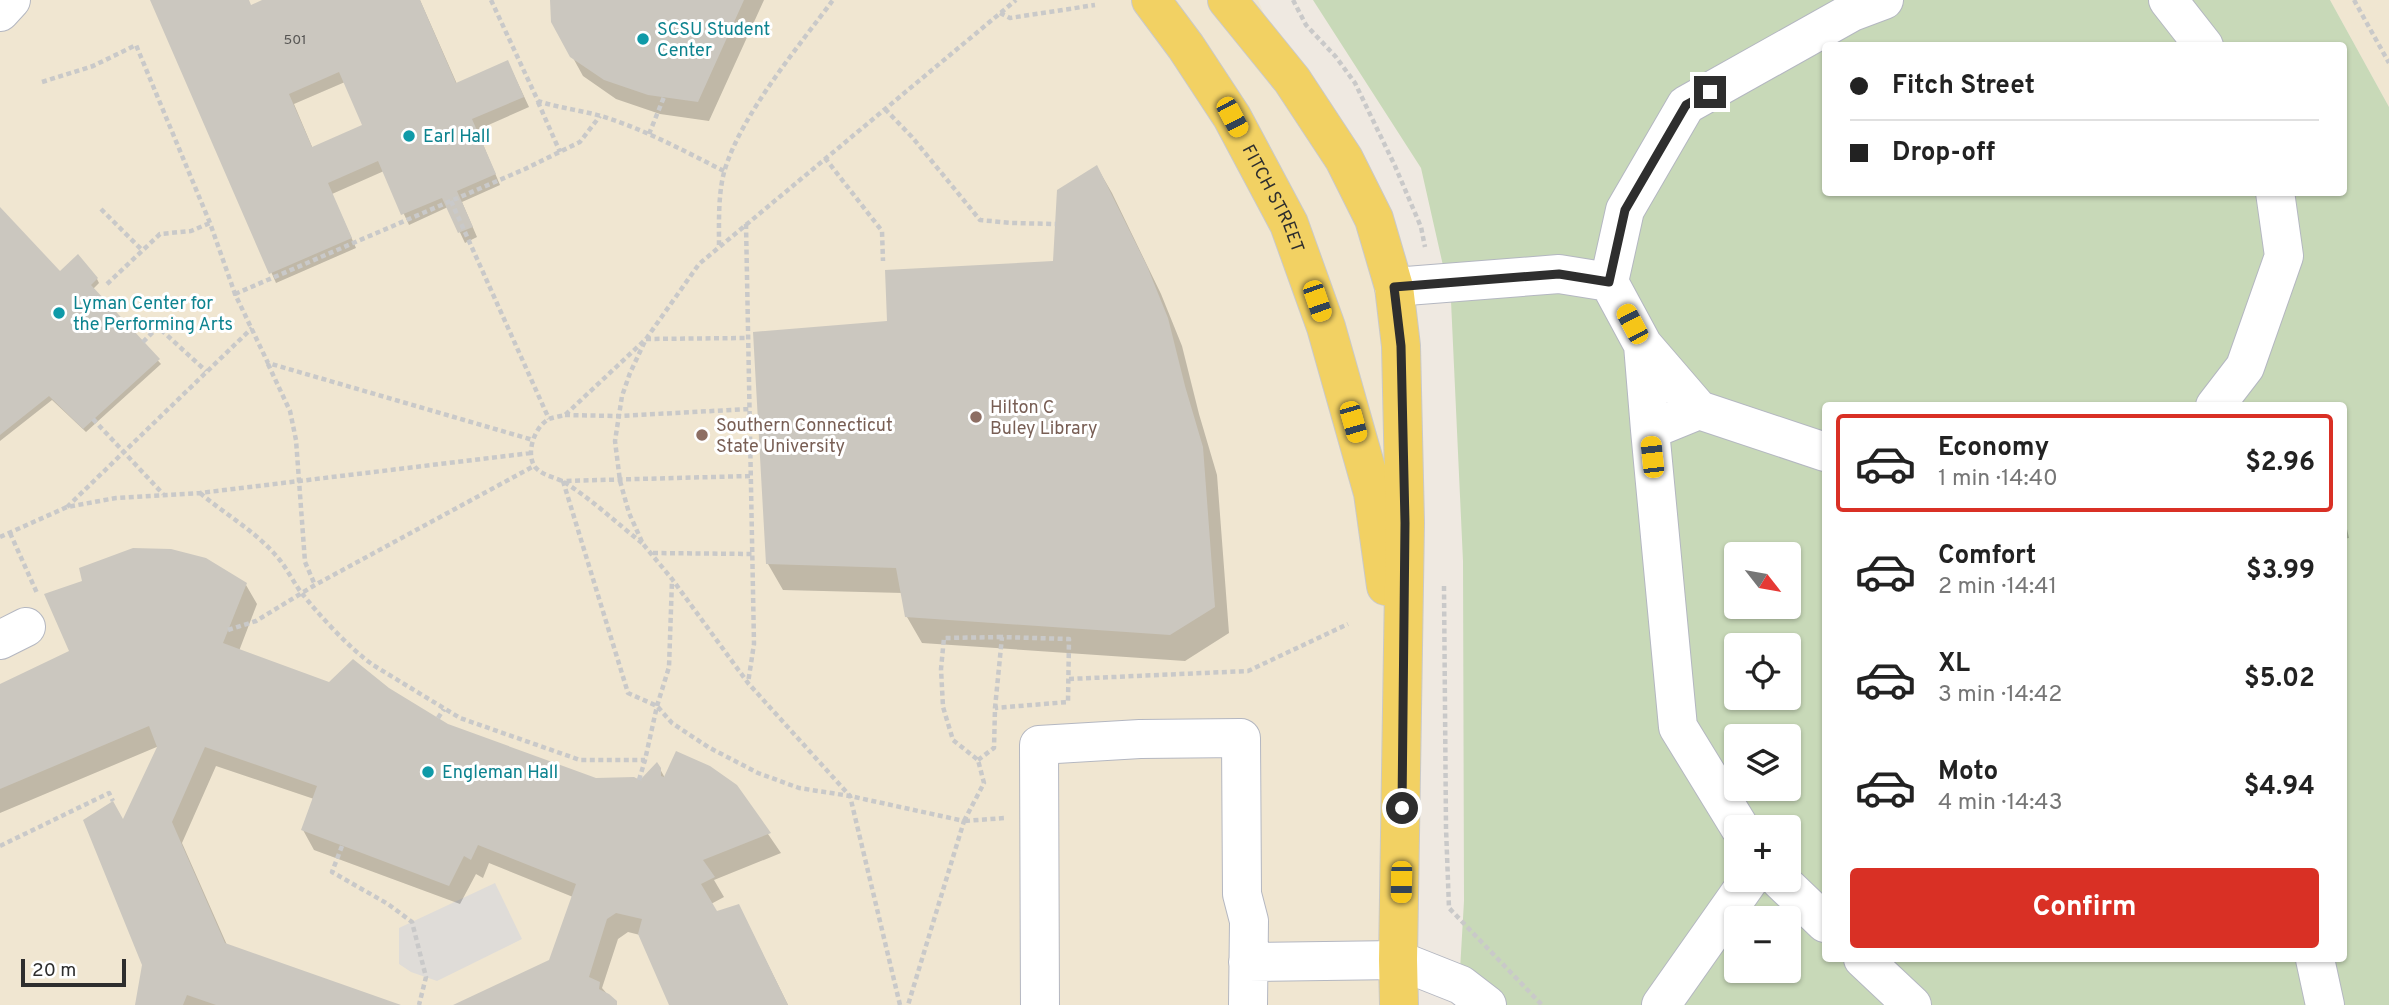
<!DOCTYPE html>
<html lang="en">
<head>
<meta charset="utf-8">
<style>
	body { margin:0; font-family:Overpass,sans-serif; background:#f2f2f2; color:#222; height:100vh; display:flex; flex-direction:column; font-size:26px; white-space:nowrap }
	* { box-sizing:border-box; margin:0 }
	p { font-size:23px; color:#767676 }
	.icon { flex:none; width:38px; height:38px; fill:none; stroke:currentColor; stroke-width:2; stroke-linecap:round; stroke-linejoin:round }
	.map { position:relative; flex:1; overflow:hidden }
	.sheet { position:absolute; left:1822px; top:402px; width:525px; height:560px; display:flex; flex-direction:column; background:#fff; border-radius:7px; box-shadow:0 2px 5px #0004 }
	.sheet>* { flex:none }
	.hud { position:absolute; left:1822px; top:42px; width:525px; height:154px; border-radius:7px; box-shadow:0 2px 5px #0004; display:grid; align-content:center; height:154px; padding:0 28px; background:#fff }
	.needle { width:46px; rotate:121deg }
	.controls { position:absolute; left:1724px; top:542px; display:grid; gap:14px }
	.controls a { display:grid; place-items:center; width:77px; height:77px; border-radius:7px; background:#fff; box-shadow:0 2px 5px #0004; font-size:35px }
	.scale { position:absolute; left:21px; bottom:18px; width:105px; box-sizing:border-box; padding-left:7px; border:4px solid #2e2e2e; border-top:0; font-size:19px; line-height:24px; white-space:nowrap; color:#2e2e2e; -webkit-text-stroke:5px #fff; paint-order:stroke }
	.end { position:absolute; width:32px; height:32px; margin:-16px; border:9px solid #2e2e2e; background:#fff; box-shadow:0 0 0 4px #fff }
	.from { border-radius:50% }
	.car { position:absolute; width:21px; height:42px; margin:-21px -10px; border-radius:9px; box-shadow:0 0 5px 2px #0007; background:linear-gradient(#f5c518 24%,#345 0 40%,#f5c518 0 76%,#345 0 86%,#f5c518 0) }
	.hud b { display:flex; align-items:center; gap:24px; height:66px; font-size:26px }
	.hud b+b { border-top:2px solid #e0e0e0 }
	.hud i { width:18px; height:18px; background:#222 }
	ul { padding:12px 0 0; list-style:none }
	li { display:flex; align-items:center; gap:21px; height:98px; margin:0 14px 10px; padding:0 14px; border:4px solid transparent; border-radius:7px }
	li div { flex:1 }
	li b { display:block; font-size:26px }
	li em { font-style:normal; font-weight:700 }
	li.active { border-color:#d93025 }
	li>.icon { width:63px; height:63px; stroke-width:1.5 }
	.cta { display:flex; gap:14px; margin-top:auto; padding:14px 28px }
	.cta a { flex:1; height:80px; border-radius:7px; background:#d93025; color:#fff; font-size:28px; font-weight:700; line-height:80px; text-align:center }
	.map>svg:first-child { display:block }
	.education { fill:#f0e6d1 }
	.cemetery { fill:#c8d9b8; fill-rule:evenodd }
	.plaza { fill:#dfdcd8 }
	.shadow { fill:#0003; fill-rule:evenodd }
	.building { fill:#cbc7bf; fill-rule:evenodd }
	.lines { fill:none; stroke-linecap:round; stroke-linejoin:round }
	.minor-casing { stroke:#b4b7c1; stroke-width:40 }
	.major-casing { stroke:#c9c9c9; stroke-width:40 }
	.path { stroke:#c9c9c9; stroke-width:4.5; stroke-dasharray:5 3.5; stroke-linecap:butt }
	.minor { stroke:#fff; stroke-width:38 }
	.major { stroke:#f2d163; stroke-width:38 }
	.route { stroke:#2e2e2e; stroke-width:9 }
	.culture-dot { fill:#0f9aa8; stroke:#fff; stroke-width:2.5 }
	.education-dot { fill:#8d6e63; stroke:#fff; stroke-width:2.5 }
	.labels { text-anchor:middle; stroke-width:6; stroke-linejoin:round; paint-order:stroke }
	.number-label { font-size:14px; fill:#555452 }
	.culture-label { font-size:18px; fill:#0d838f; stroke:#fff; text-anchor:start }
	.street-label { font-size:18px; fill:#2e2e2e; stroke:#fff }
	.education-label { font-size:18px; fill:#785e54; stroke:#fff; text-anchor:start }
</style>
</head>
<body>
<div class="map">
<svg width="2389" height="1005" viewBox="0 0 2389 1005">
	<rect width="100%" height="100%" fill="#efe9e1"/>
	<path class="education" d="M0,0H1258L1292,80L1394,287L1399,1005H0Z
		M2330,0H2389V107Z"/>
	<path class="cemetery" d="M1313,0H2330L2389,107V1005H1458L1464,901L1463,561L1451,301L1421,168ZM1825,46H2343V192H1825ZM1825,406H2343V959H1825ZM1736,555H1788V607H1736ZM1736,646H1788V698H1736ZM1736,737H1788V789H1736ZM1736,828H1788V880H1736ZM1736,919H1788V971H1736Z"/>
	<path class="plaza" d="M495,883L522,939L437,981L411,972L399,964V928Z"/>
	<path class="shadow" d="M152,0H248L251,7L267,0H420L457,84L508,62L529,107L477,130L500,185L462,202L477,237L465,243L448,207L409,225L384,171L332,194L356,248L276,283ZM345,82L365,126L313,149L294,104Z
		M552,0H764L709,121L660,114L616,99L583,76L572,56Z
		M1097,167L1112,193L1161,294L1182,346L1199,414L1217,475L1229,633L1185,661L922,643L907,617L903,593L783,590L768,564L889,323L1055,262Z
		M0,210L60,273L97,279L99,283L93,289L161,364L86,432L52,400L0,441Z
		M2343,511L2349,538L2343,539Z
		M246,585L257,604L239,651L330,684L388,690L447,725L595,780L641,783L660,769L665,778L735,786L781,853L714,880L724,897L711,904L716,914L739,906L788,1005H671L640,935L628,932L618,939L602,988L617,1005H458L550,961L573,897L489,863L483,878L476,874L460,904L314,850L303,830L314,799L216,766L182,843L227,945L397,1005H137L143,965L123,822L159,746L0,813V686Z"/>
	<path class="building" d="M150,0H249L251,5L262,0H420L456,83L508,60L524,97L472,119L496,174L457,191L473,227L458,233L442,198L401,215L378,161L328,183L352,238L269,274ZM339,72L362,125L312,147L289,94Z
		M550,0H744L698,102L648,95L604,80L570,57L551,22Z
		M1097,165L1147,266L1168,318L1185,386L1203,447L1215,607L1170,635L905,617L896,568L766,564L753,332L887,321L885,270L1053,261L1057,190Z
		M0,207L60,271L78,254L98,278L91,285L160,359L83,429L49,396L0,435Z
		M133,548L171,549L206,558L247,583L223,643L329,682L353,659L389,688L448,724L596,778L634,777L640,780L657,762L661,768V776L664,777L676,751L710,766L737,785L771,833L703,860L715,877L701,884L717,911L739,904L788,1005H669L638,934L642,919L616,913L607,919L589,977L600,982L599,989L609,994L617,1001V1005H453L549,960L576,884L478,845L471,860L464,856L449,886L301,830L317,786L205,747L172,822L225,943L401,1005H216L187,995L183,1005H135L142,965L83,820L113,801L123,819L157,747L149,726L0,789V684L69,651L44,594L82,581L79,568Z"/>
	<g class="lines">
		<g class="minor-casing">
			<path id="minor" d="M2168,0L2204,46
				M0,12L11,0
				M1394,287L1559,274L1609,282
				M1643,345L1650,430
				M2215,406L2245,367L2284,256L2275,192
				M1699,410L1650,430L1678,727L1740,828
				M1825,452L1699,410L1643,345L1609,282L1625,210L1686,105L1852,12L1884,0
				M0,640L26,627
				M1780,880L1825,923
				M1863,959L1912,1005
				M2315,959L2325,1005
				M1248,962L1398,960L1461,985L1487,1005
				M1040,1005L1039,745L1140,739L1241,738L1242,894L1249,921L1248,1005
				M1661,1005L1749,880"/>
		</g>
		<g class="major-casing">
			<g id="major">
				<path id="s1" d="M1151,0L1186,47L1232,117L1289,224L1326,327L1373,493L1386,586"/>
				<path d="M1227,0L1292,80L1344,159L1374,219L1394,287L1401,346L1405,523L1398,960L1399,1005"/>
			</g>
		</g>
		<path class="path" d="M491,0L538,101C559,108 580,110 601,116C644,129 684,151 724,171
			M1293,0L1306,25L1336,57L1355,83L1395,166L1421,227L1425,247
			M2354,0L2389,63
			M1000,13L1010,18L1095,5
			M42,82L93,66L136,45L210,223L235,294L268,363L533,440
			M538,102L560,152
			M885,109L912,137L980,220L1012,223L1056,224
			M649,134L664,97
			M825,158L882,231L883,261
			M451,201L549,419
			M101,209L142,250
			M746,224L754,644L748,683
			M719,245C719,221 718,192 725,169C742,114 798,47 833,0
			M107,284L160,234L191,231L210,223
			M235,294L525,169L580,142L600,116
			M143,342L158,327L206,371
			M268,364L290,411L296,440L305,562L315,585
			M565,415L619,416L749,409
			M93,419L163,494
			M750,476L563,481L628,693L657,706L672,723L708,747L758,773L799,788L850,796L964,821L908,1005
			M200,493C226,515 257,532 279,559C287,569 293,581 300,591C318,614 349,648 373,665L460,718L580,760H645L657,706L669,667L672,580
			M67,507L252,328
			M10,533L37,593
			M0,537L67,507L116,498L200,493L531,453
			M642,543C618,524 590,498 564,482C555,477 543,476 535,467C525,453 535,426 549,419C554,417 561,416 565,415L646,339L747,338
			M653,553L752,554
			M1444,586L1446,828L1449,908L1542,1005
			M228,630L256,621L315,585L534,466
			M1069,679L1248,671L1348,624
			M438,718L444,709
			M978,760L994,748L995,708L1002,637L1069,639L1068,702L995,708
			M639,780L645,760
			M964,821L984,783L978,760L953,740L943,707L941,669L944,638L1002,637
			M965,821L1005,818
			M0,846L109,793L113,801
			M342,846L332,872L388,904L412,922L426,977L419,1005
			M900,1005L850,796L748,683L672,579L643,544L629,513L620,481L615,441L622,396L630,373L646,339L699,264L1016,0"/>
		<use href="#minor" class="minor"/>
		<use href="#major" class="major"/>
	</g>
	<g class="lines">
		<path class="route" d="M1402,808L1405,523L1401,346L1394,287L1559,274L1609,282L1625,210L1686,105L1710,92"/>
	</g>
	<g class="culture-dot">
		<circle cx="643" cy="39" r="7"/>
		<circle cx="409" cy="136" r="7"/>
		<circle cx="59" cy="313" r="7"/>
		<circle cx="428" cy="772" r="7"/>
	</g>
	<g class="education-dot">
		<circle cx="976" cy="417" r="7"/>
		<circle cx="702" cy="435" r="7"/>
	</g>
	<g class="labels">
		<g class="number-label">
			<text x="295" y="44">501</text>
		</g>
		<g class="culture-label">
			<text x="657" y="35">SCSU Student<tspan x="657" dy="21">Center</tspan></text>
			<text x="423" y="142">Earl Hall</text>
			<text x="73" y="309">Lyman Center for<tspan x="73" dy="21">the Performing Arts</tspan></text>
			<text x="442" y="778">Engleman Hall</text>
		</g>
		<g class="street-label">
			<text dy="6" stroke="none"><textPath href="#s1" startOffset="234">FITCH STREET</textPath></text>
		</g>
		<g class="education-label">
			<text x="990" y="413">Hilton C<tspan x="990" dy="21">Buley Library</tspan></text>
			<text x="716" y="431">Southern Connecticut<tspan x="716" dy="21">State University</tspan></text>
		</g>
	</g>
</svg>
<div class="controls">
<a><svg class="needle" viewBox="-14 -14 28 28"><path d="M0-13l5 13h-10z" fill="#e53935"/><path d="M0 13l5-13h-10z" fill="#767676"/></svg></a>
<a><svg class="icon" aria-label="locate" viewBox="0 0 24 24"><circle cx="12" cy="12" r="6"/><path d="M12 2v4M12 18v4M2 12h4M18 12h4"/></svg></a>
<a><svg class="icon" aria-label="layers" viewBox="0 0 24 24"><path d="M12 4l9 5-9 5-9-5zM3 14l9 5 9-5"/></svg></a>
<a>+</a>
<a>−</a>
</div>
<div class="scale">20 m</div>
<i class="end from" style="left:1402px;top:808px"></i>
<i class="end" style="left:1710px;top:92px"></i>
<i class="car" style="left:1232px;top:117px;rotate:152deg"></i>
<i class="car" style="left:1317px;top:301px;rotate:161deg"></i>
<i class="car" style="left:1632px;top:324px;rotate:332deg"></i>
<i class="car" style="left:1353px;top:422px;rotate:164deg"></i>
<i class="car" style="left:1652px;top:457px;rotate:354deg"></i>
<i class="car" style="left:1401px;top:882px;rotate:181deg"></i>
<div class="hud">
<b><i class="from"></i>Fitch Street</b>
<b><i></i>Drop-off</b>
</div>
<section class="sheet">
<ul>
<li class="active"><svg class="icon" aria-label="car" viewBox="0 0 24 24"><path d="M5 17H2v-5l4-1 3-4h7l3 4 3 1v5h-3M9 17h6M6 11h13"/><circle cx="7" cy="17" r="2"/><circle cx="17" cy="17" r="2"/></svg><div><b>Economy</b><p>1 min · 14:40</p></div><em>$2.96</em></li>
<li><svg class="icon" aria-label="car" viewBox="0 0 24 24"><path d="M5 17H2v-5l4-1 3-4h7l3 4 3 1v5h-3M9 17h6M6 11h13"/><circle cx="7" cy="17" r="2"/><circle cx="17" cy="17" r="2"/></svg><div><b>Comfort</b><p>2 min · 14:41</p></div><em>$3.99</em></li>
<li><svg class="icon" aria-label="car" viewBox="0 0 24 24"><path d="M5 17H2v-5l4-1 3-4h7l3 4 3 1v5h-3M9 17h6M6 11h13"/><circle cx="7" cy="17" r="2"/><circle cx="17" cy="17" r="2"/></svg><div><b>XL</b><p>3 min · 14:42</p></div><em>$5.02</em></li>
<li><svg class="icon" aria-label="car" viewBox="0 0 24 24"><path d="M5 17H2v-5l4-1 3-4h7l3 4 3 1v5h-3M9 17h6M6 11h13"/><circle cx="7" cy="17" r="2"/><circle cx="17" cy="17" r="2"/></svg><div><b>Moto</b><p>4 min · 14:43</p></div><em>$4.94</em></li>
</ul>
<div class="cta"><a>Confirm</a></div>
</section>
</div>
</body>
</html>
